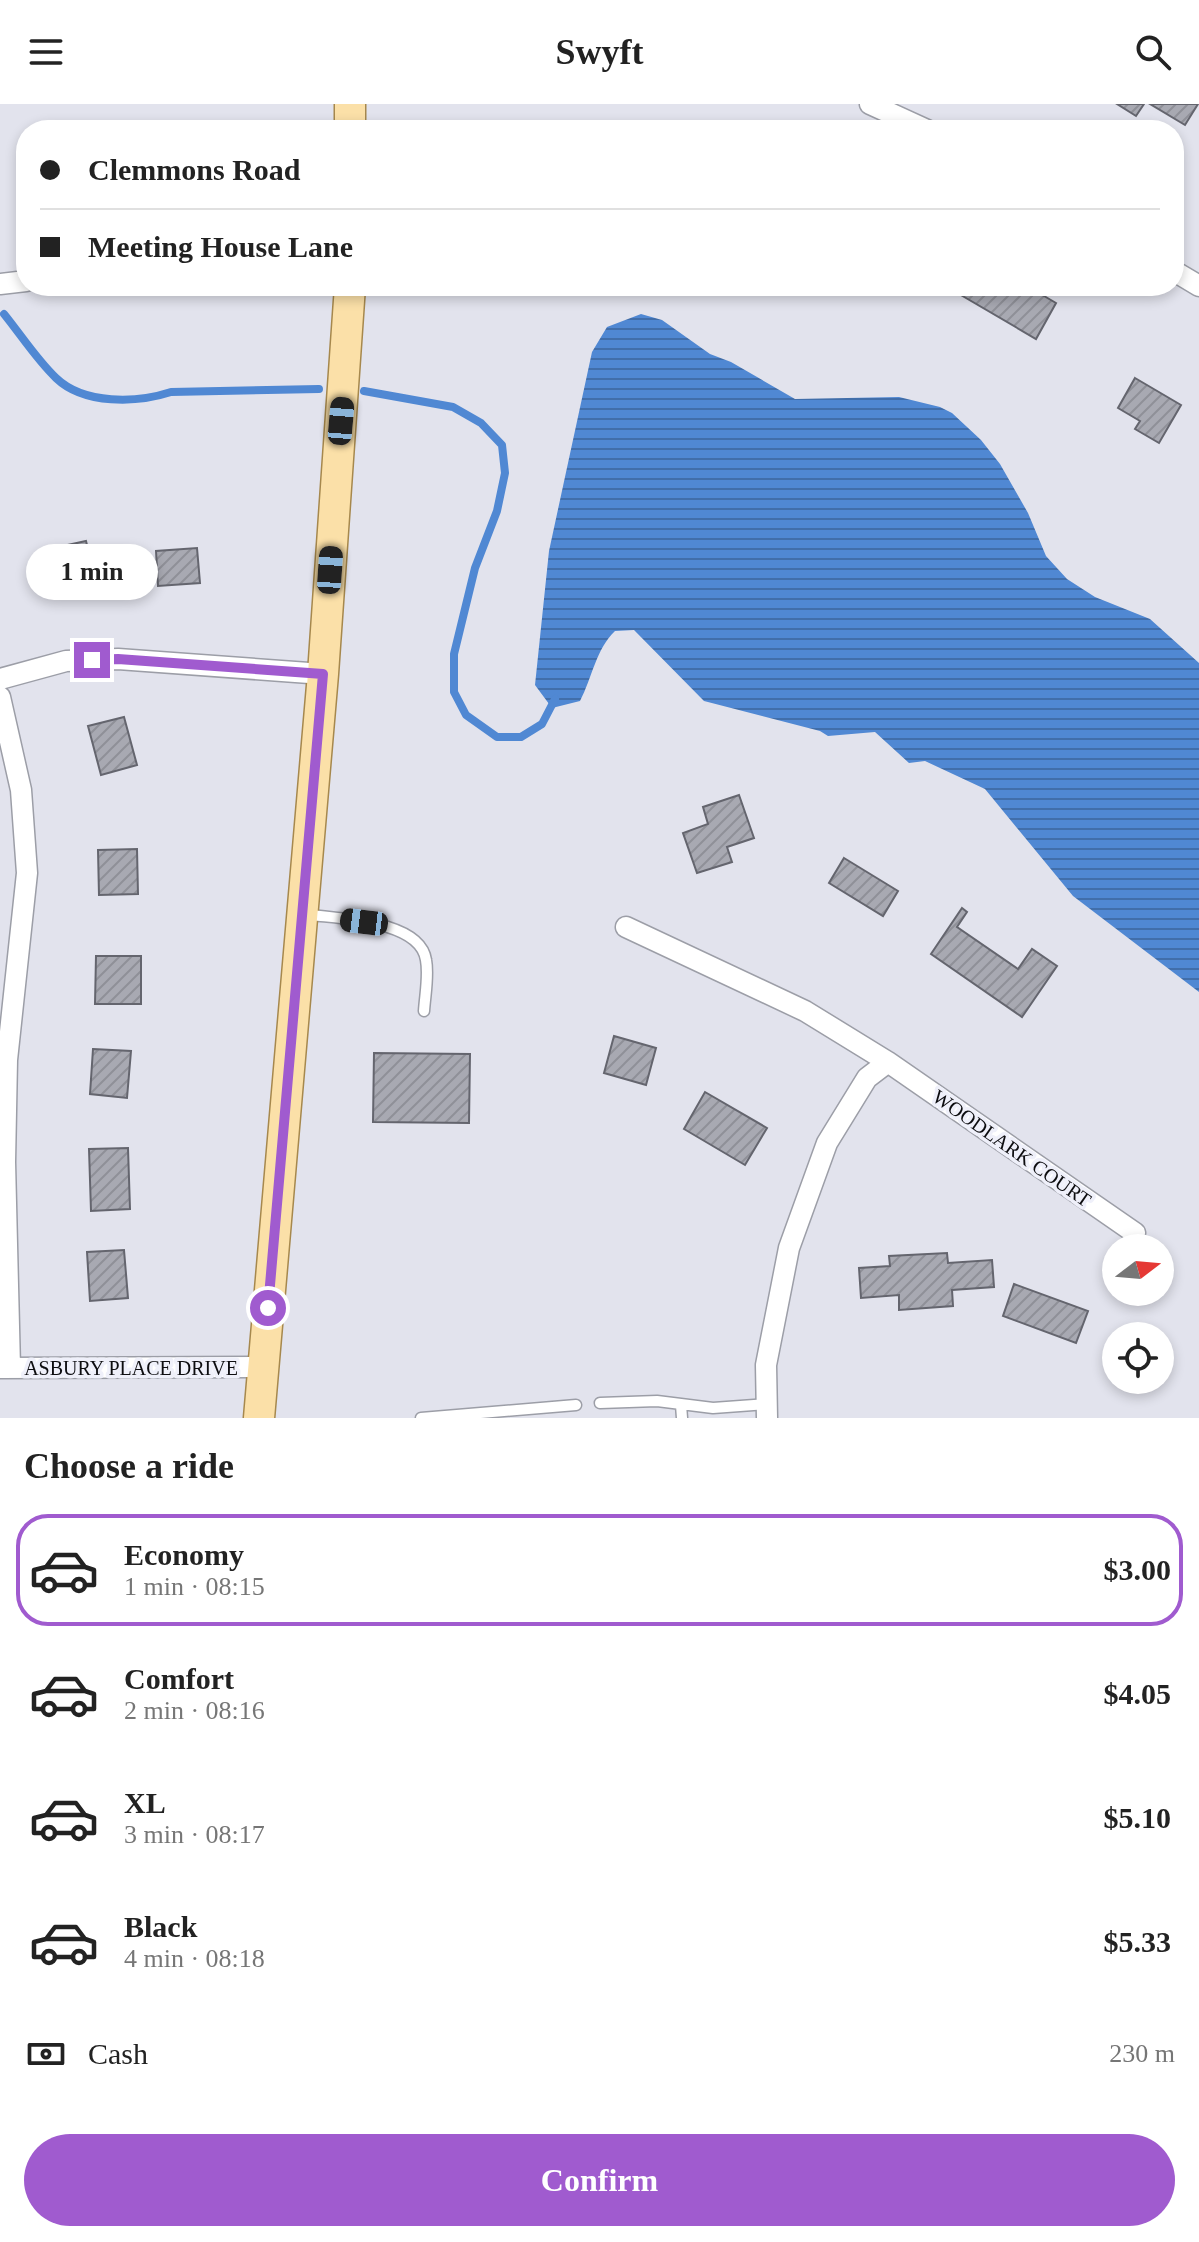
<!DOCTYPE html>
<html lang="en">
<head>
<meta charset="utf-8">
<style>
	body { margin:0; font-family:Georgia,serif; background:#f6f6f6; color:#222; height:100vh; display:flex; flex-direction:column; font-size:30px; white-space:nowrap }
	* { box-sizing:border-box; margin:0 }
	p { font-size:26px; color:#767676 }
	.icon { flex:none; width:44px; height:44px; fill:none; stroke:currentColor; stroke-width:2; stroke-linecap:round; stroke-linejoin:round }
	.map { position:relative; height:1314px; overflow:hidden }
	.side { display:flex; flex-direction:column; background:#fff; flex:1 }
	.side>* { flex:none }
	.top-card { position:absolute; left:16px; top:16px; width:1168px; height:176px; border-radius:32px; box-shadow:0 4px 12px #0003; display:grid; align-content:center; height:176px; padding:0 24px; background:#fff }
	.needle { width:52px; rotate:74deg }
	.fabs { position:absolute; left:1102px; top:1130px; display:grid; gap:16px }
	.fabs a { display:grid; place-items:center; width:72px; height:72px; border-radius:50%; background:#fff; box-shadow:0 4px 12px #0003; font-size:40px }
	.end { position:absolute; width:36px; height:36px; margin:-18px; border:10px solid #a05bcf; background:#fff; box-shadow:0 0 0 4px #fff }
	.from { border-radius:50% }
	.bubble { position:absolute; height:56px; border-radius:28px; background:#fff; box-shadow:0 4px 12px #0003; font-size:26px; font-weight:800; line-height:56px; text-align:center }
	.car { position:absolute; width:24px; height:48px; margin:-24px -12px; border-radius:10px; box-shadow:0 0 6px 2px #0007; background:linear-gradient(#222 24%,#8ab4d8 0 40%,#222 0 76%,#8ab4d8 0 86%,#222 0) }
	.top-card b { display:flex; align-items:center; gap:28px; height:76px; font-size:30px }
	.top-card b+b { border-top:2px solid #e0e0e0 }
	.top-card i { width:20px; height:20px; background:#222 }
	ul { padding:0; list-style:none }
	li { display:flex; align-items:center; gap:24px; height:112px; margin:0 16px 12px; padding:0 8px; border:4px solid transparent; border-radius:32px }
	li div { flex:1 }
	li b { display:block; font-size:30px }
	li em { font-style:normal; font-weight:800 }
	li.active { border-color:#a05bcf }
	li>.icon { width:72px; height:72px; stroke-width:1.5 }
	h2 { padding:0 24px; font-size:36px; line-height:96px }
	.pay { display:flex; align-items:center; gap:20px; height:88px; padding:0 24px; font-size:30px }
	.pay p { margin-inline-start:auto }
	.action { display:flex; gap:16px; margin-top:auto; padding:16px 24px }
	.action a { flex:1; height:92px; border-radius:48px; background:#a05bcf; color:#fff; font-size:32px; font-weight:800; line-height:92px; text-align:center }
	header { display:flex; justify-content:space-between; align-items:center; height:104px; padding:0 24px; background:#fff; font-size:36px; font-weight:800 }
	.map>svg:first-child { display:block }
	.water { fill:url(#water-rules) }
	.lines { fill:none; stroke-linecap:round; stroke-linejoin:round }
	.stream { stroke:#5088d3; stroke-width:8 }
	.building { fill:url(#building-hatch); stroke:#64656e; stroke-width:2 }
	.lane-casing { stroke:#9c9ea7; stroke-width:13 }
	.street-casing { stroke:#9c9ea7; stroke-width:23 }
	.primary-casing { stroke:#a6884d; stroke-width:33 }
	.lane { stroke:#fff; stroke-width:10 }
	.street { stroke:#fff; stroke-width:20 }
	.primary { stroke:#fbe0a8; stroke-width:30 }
	.route { stroke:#a05bcf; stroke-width:10 }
	.labels { text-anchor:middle; stroke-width:7; stroke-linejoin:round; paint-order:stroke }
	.street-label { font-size:20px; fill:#0d0d10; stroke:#eff0fa }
</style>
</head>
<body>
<header><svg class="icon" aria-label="menu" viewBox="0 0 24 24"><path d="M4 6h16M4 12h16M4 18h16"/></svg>Swyft<svg class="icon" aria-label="search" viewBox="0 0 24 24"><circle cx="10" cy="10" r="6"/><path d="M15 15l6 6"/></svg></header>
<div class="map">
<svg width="1199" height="1314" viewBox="0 0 1199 1314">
	<defs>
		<pattern id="water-rules" width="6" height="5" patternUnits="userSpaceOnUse" patternTransform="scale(2)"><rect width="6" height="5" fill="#5088d3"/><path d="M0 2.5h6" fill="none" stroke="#416eaa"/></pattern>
		<pattern id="building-hatch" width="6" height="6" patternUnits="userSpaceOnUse" patternTransform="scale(2)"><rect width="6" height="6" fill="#a8a9b2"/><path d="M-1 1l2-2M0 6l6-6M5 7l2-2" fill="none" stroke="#8f9098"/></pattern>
	</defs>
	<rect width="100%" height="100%" fill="#e2e3ed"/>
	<path class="water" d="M641,210L662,216L710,250L731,258L795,295L899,293L940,303L952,309L981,336L1000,360L1028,409L1046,452L1067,475L1095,493L1150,515L1199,559V888L1073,792L985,685L925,657L909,659L875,628L828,632L820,627L704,597L634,526L615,527C596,545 592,574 580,597L552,604L535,581L549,447L592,248L607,223Z"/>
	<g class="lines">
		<path class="stream" d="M4,210C21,231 37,256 56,274C84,301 137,299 171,288L319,285
			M364,287L453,303L481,319L502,341L505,369L497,407L475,464L454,550V588L466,611L497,633H521L542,620L555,595"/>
	</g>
	<path class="building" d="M1117,0H1144L1136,12Z
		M1150,0H1198L1185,21Z
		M474,20H551V26H474Z
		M957,182H1027L1056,199L1036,235L954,187Z
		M1135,274L1181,301L1159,339L1135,325L1140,317L1118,304Z
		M86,437L96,478L49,488L40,447Z
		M197,444L200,479L158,482L156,447Z
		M124,613L137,661L101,671L88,622Z
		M739,691L754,734L727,743L732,758L697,769L683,729L708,720L703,703Z
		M137,745L138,790L99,791L98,746Z
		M844,754L898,787L883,812L829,779Z
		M962,804L967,808L957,823L1018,865L1032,845L1057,862L1022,913L931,850Z
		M96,852H141V900H95Z
		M614,932L656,944L646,981L604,969Z
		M93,945L131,947L127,994L90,990Z
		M374,949L470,950L469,1019L373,1018Z
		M705,988L767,1024L745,1061L684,1025Z
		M128,1044L130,1105L91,1107L89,1045Z
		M124,1146L128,1194L90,1197L87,1148Z
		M947,1149L948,1159L992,1156L994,1183L952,1186L953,1202L899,1206V1191L861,1194L859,1164L890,1162L889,1152Z
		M1014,1180L1088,1207L1076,1239L1003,1212Z"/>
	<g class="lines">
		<g class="lane-casing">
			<path id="lane" d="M304,810C336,815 420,815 426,856C429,872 425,891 424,907
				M600,1299L657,1297L713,1304L766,1300
				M681,1301L682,1314
				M421,1314L576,1301"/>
		</g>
		<g class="street-casing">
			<path id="street" d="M870,0L927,26
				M1174,167L1199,182
				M0,180L26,177
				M0,575L66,557L118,555L323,570
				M0,593L21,686L27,769L7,956L5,1058L10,1264
				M626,823L805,907L888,958L1135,1129
				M0,1264L263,1263
				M767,1314L766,1261L789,1144L827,1039L867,974L888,958"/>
		</g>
		<g class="primary-casing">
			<path id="primary" d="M350,0V26
				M259,1314L323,570L350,182"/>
		</g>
		<use href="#lane" class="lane"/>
		<use href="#street" class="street"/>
		<use href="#primary" class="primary"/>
	</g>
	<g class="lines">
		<path class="route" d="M92,556L118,555L323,570L268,1204"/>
	</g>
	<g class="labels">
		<g class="street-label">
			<text transform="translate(1012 1044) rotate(35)" y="7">WOODLARK COURT</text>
			<text x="131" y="1271">ASBURY PLACE DRIVE</text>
		</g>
	</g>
</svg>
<div class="fabs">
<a><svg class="needle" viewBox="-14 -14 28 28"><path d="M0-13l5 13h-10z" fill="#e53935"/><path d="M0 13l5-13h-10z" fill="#767676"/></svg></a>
<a><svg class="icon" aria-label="locate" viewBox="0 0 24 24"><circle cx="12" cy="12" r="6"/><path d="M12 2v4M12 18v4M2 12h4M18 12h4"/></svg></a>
</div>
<i class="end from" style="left:268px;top:1204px"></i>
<i class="end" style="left:92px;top:556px"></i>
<div class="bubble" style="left:26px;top:440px;width:132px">1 min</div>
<i class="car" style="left:341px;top:317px;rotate:5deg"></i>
<i class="car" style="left:330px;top:466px;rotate:4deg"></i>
<i class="car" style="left:364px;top:818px;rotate:277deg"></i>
<div class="top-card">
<b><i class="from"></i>Clemmons Road</b>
<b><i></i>Meeting House Lane</b>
</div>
</div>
<section class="side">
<h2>Choose a ride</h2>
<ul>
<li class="active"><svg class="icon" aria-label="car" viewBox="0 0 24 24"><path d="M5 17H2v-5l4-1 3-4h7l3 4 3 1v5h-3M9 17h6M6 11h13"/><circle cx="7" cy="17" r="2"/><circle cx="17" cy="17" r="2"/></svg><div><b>Economy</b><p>1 min · 08:15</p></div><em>$3.00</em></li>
<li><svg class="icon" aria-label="car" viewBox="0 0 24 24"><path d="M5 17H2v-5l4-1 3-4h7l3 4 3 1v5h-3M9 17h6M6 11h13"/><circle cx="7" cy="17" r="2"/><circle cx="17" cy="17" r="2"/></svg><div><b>Comfort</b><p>2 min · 08:16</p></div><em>$4.05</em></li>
<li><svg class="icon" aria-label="car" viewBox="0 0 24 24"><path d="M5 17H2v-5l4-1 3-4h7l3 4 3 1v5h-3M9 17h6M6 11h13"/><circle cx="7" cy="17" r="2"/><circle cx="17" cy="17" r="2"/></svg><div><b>XL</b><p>3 min · 08:17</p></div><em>$5.10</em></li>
<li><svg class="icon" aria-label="car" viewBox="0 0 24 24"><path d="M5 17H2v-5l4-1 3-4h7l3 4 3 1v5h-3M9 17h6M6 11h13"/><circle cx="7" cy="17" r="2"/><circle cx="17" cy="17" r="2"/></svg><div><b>Black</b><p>4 min · 08:18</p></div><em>$5.33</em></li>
</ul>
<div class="pay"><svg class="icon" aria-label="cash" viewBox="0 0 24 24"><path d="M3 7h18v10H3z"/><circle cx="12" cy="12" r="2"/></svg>Cash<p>230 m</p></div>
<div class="action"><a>Confirm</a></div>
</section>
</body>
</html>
